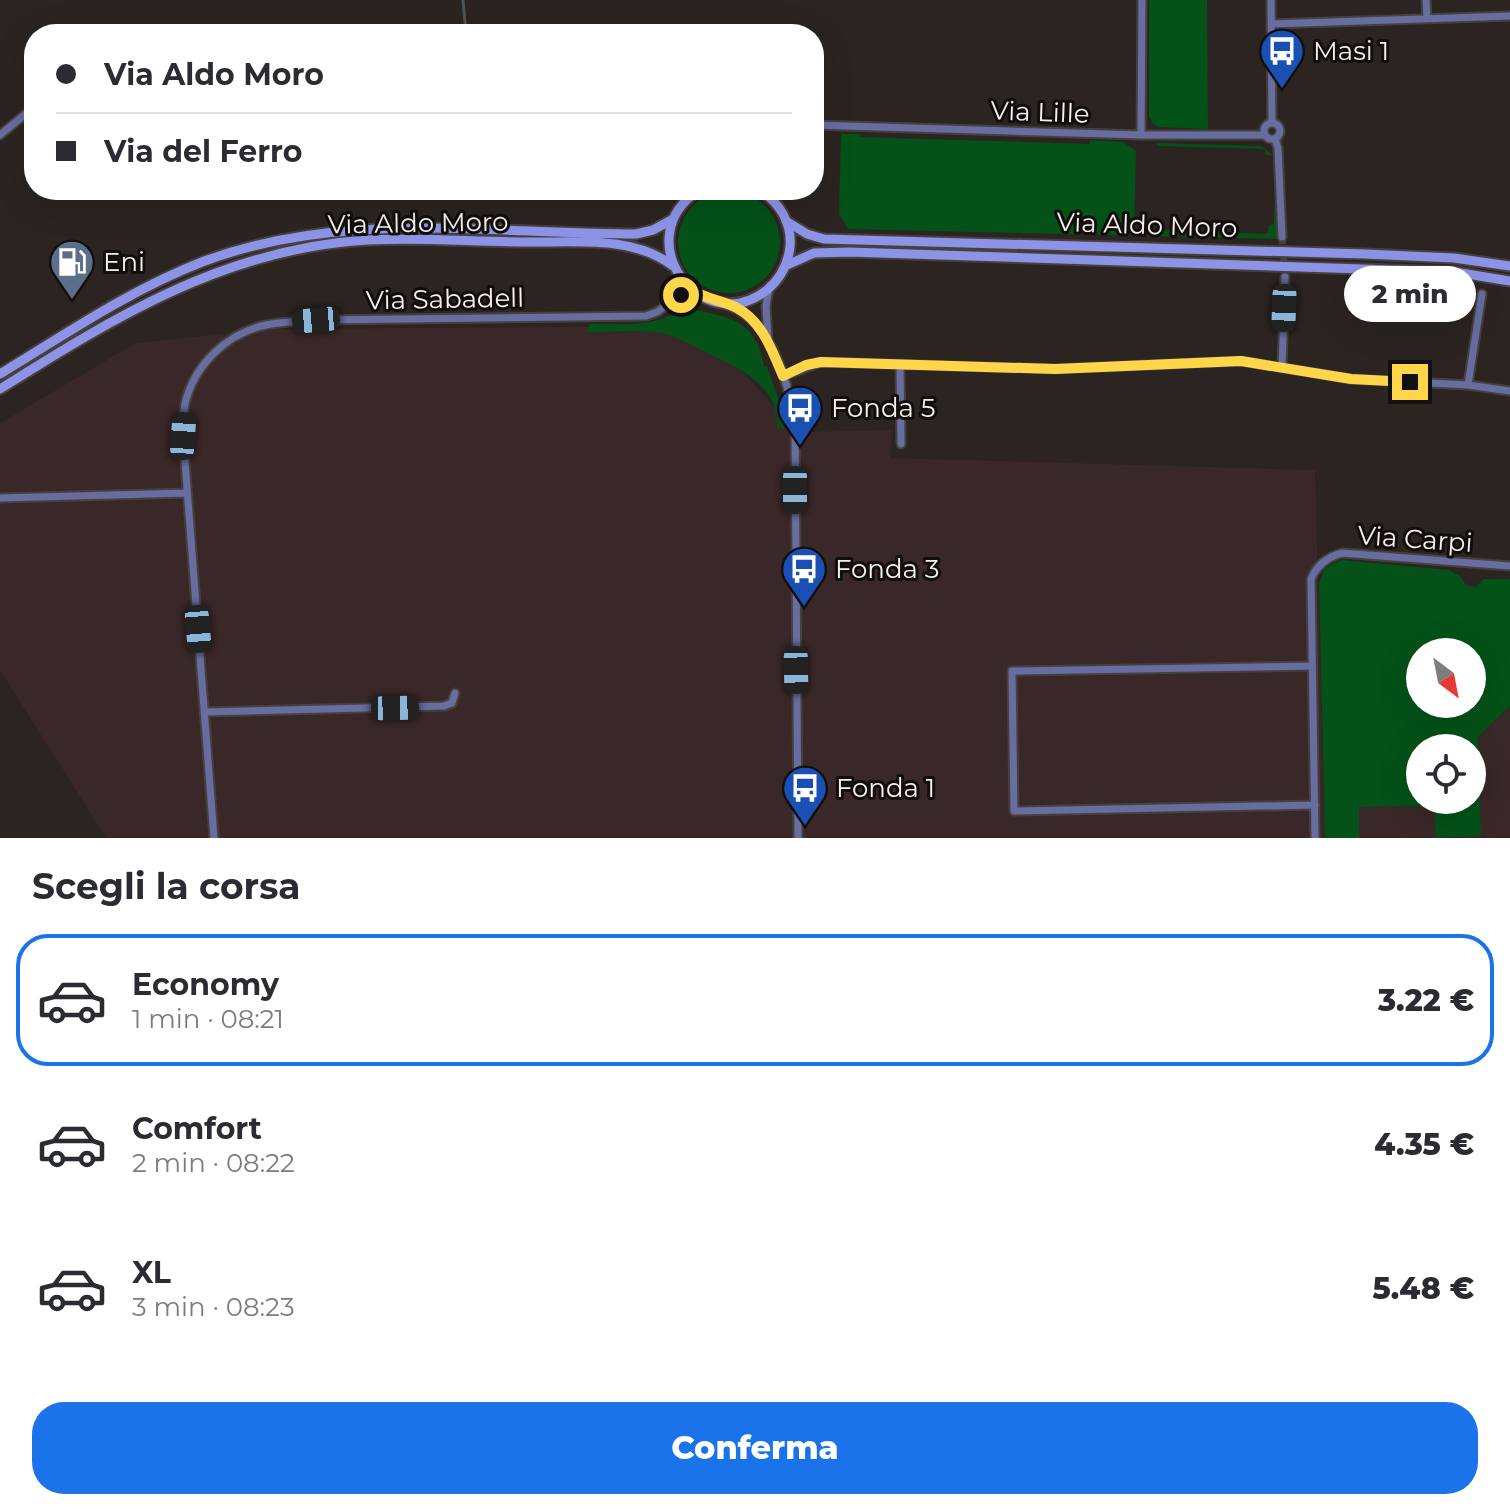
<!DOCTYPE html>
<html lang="it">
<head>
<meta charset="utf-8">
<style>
	body { margin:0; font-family:Montserrat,sans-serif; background:#f2f2f3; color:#2b2b33; height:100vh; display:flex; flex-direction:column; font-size:30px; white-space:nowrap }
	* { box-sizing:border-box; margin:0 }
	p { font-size:26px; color:#7c7c81 }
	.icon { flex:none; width:44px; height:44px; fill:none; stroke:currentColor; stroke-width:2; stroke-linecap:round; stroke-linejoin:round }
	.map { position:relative; height:838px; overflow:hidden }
	.sheet { display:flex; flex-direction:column; background:#fff; flex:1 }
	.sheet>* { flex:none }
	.guide { position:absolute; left:24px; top:24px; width:800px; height:176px; border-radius:32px; box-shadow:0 8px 32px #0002; display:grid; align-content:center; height:176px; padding:0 32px; background:#fff }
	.needle { width:52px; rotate:148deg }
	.buttons { position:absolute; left:1406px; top:638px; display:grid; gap:16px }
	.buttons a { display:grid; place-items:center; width:80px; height:80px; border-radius:50%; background:#fff; box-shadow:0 8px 32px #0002; font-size:40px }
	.end { position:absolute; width:36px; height:36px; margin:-18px; border:10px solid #ffd54a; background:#111; box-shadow:0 0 0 4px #111 }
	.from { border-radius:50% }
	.bubble { position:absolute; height:56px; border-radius:28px; background:#fff; box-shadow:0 8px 32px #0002; font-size:26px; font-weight:800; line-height:56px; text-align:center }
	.car { position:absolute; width:24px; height:48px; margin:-24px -12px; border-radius:10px; box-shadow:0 0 6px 2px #0007; background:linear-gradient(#222 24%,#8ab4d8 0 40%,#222 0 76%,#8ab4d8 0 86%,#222 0) }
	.guide b { display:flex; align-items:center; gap:28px; height:76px; font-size:30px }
	.guide b+b { border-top:2px solid #e1e1e2 }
	.guide i { width:20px; height:20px; background:#2b2b33 }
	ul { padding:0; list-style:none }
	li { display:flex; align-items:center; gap:24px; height:132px; margin:0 16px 12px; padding:0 16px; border:4px solid transparent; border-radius:32px }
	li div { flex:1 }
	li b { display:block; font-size:30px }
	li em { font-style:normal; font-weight:800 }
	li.on { border-color:#1a73e8 }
	li>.icon { width:72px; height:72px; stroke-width:1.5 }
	h2 { padding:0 32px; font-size:36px; line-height:96px }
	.cta { display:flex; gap:16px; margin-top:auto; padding:16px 32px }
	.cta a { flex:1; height:92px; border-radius:32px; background:#1a73e8; color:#fff; font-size:32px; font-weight:800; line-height:92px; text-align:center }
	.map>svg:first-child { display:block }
	.industrial { fill:#3a2727 }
	.green { fill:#045218; fill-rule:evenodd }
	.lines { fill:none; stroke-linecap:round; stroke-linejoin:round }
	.stream { stroke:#4c5557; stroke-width:3 }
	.street-tunnel { stroke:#49433f; stroke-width:7; stroke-dasharray:7 3.5; stroke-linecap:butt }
	.street-casing { stroke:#47413d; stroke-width:11 }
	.secondary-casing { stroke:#47413d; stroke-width:13 }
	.street { stroke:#676da1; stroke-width:7 }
	.secondary { stroke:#8d94e8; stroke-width:9 }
	.route { stroke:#ffd54a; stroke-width:10 }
	.labels { text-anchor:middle; stroke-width:6; stroke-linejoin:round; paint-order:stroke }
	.poi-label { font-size:26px; fill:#f5f0ed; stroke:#110e0c; text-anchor:start }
	.street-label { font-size:26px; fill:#f5f0ed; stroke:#110e0c }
</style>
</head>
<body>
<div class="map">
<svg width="1510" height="838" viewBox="0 0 1510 838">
	<rect width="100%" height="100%" fill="#2b2420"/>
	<path class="industrial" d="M658,326L741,370L780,413L803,432L892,430L890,458L1315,470L1325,838H106L0,670V423L136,343L274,329Z
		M1510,706V838H1359L1358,807L1435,806L1481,836L1478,737Z"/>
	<path class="green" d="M1149,0H1207L1208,129L1159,127L1153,124L1149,116Z
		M841,134H860L861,137L1089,144L1090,140L1123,142L1136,151L1134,229L1267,234L1269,225L1274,224V201L1278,239L848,229L839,214Z
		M1157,143L1262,146L1272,155H1266L1265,149L1157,146Z
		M678 242a51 51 0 1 1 102 0a51 51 0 1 1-102 0Z
		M689,309C729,316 756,320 764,366L767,367L783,412L784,428H777C780,383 734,366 701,350C689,344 674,335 661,333C638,329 611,332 587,332L590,324C612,324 637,326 658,320C669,317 677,310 689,309Z
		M1342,560L1449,570L1460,576L1466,585L1476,587L1484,579H1510V706L1478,737L1481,836L1436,838L1434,806L1359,807V838H1325L1319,583L1325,568ZM1420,652H1472V704H1420ZM1420,748H1472V800H1420Z"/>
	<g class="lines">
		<path class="stream" d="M463,0L466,34"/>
		<path class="street-tunnel" d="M1282,237L1285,277"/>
		<g class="street-casing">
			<path id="street" d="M1271,0L1272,123
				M1426,0L1427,18
				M1271,24L1510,16
				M1264 131a8 8 0 1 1 16 0a8 8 0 1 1-16 0Z
				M814,125L1141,135H1264
				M0,135L34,107
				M1141,135L1142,0
				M1275,139L1278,148L1282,237
				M727,305C771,319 787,380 795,421L798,838
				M768,340L766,306L769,288
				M900,366L901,444
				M1282,368L1285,277
				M783,376L821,362L1055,369L1241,361L1351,379L1468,385L1510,391
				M1468,385L1482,294
				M0,498L187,493
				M1312,666L1012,671L1014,811L1315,805
				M204,712L444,706L452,703L455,693
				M214,838L183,436C184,426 183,414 185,404C194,365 227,333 266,325C282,321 300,322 316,320L646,316L657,312L690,289
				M1315,838L1311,579C1317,565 1327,557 1342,553L1510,566"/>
		</g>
		<g class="secondary-casing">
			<path id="secondary" d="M699,190C626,238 701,341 767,290C780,279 788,264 790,247C792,223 780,203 760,190
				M786,221L807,234L824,239L1365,254L1454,258L1510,266
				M785,266L814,253L849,252L1455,272L1510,281
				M0,374C66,334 130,290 202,262C342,209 491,234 636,234L653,230L673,219
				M0,389C116,316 227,248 368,240C421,237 474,242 526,242C574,243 633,235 673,266"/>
		</g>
		<use href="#street" class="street"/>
		<use href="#secondary" class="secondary"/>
	</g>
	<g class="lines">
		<path class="route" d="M681,295L690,289C705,299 722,300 737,308C763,322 772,351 783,376L806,365L821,362L1055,369L1241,361L1351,379L1410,382"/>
	</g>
	<defs>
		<g id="bus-pin" transform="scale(2.3)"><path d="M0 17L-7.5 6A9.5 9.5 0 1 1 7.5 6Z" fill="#1a4fb4" stroke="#110e0c"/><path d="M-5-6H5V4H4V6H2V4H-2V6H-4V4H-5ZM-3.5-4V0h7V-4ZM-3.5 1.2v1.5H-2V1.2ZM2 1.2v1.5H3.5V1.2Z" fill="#fff"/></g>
		<g id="fuel-pin" transform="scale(2.3)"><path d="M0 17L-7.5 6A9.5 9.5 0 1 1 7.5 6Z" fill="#5c6f8a" stroke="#110e0c"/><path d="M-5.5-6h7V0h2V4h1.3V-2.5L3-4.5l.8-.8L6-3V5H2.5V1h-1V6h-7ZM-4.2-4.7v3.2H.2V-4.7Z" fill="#fff"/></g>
	</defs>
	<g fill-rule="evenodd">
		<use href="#bus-pin" x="1282" y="51"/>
		<use href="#fuel-pin" x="72" y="262"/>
		<use href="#bus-pin" x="800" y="408"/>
		<use href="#bus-pin" x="804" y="569"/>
		<use href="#bus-pin" x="805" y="788"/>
	</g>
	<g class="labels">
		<g class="poi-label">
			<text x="1313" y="60">Masi 1</text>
			<text x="103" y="271">Eni</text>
			<text x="831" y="417">Fonda 5</text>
			<text x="835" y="578">Fonda 3</text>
			<text x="836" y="797">Fonda 1</text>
		</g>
		<g class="street-label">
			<text transform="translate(1040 112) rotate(2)" y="9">Via Lille</text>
			<text transform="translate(418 223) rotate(-1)" y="9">Via Aldo Moro</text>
			<text transform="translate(1147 225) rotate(2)" y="9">Via Aldo Moro</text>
			<text transform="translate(445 299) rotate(-1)" y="9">Via Sabadell</text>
			<text transform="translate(1415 539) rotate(4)" y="9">Via Carpi</text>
		</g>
	</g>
</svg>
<div class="buttons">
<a><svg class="needle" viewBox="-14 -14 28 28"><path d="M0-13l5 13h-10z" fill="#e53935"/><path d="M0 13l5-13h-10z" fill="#7c7c81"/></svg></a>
<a><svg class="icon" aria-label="locate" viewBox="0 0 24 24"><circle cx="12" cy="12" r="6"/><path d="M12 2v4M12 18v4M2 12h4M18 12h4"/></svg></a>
</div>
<i class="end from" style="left:681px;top:295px"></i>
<i class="end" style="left:1410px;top:382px"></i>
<div class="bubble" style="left:1344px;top:266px;width:132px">2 min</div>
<i class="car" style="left:1284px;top:308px;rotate:182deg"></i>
<i class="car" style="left:316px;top:320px;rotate:265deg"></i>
<i class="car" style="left:183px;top:436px;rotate:4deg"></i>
<i class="car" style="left:795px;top:490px;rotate:180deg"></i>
<i class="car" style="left:198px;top:629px;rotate:175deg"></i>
<i class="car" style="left:796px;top:670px;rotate:179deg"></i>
<i class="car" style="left:395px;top:708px;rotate:89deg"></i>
<div class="guide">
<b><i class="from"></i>Via Aldo Moro</b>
<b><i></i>Via del Ferro</b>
</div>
</div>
<section class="sheet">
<h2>Scegli la corsa</h2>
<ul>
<li class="on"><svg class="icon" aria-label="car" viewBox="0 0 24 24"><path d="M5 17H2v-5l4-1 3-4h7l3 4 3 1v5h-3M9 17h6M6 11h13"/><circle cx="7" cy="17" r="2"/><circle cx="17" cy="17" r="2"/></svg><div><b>Economy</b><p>1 min · 08:21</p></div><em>3.22 €</em></li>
<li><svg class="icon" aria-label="car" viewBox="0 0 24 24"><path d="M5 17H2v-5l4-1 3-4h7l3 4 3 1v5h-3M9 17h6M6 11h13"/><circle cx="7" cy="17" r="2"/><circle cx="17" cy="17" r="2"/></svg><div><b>Comfort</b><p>2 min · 08:22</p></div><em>4.35 €</em></li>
<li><svg class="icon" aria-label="car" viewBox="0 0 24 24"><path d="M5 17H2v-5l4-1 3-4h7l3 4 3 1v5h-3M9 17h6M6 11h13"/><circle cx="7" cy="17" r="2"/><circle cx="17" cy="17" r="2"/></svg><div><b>XL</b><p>3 min · 08:23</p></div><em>5.48 €</em></li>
</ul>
<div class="cta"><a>Conferma</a></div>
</section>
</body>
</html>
